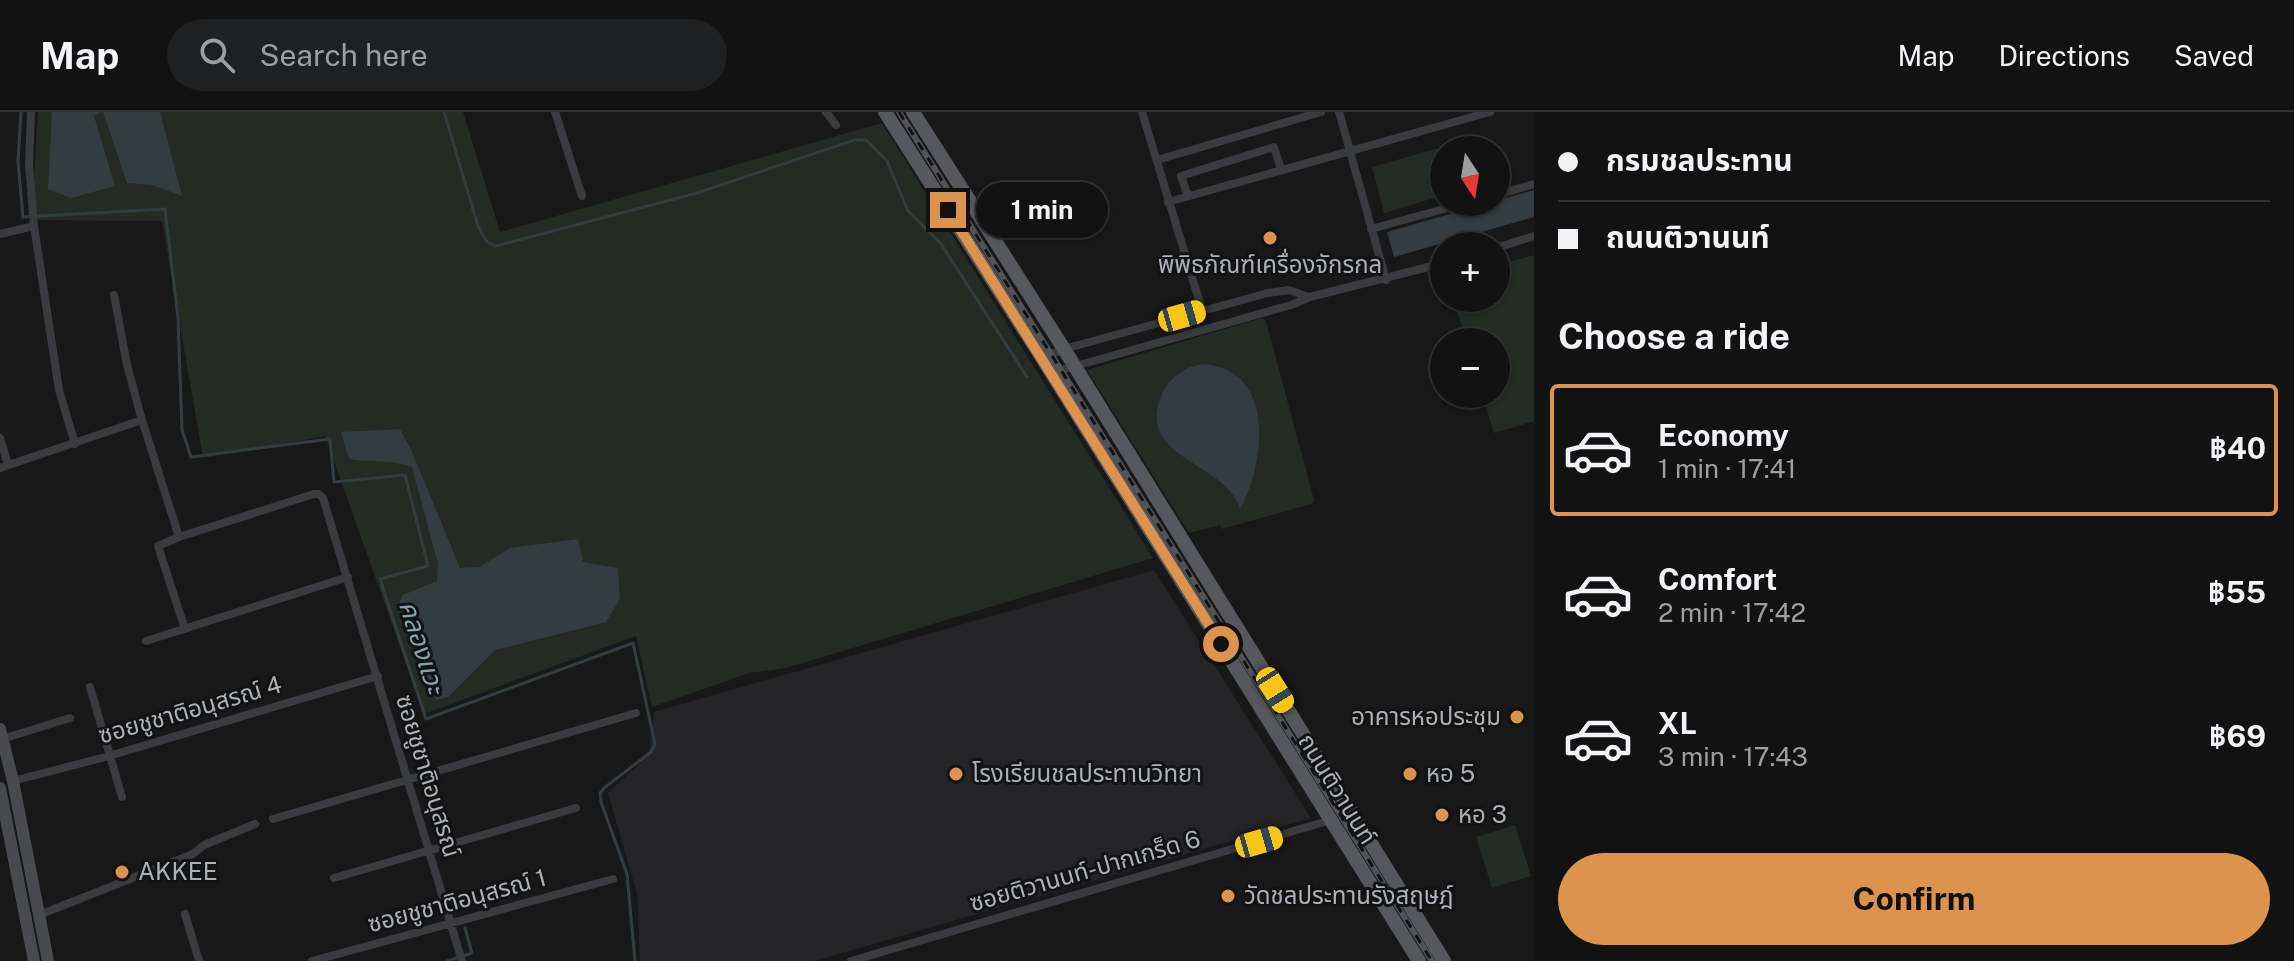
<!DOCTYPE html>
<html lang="en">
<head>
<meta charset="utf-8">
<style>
	body { margin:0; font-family:"Public Sans","Noto Sans Thai",sans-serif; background:#1f2021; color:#f1f3f6; height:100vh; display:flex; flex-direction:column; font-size:30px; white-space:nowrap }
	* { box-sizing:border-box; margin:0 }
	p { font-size:26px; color:#9c9ea0 }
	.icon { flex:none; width:44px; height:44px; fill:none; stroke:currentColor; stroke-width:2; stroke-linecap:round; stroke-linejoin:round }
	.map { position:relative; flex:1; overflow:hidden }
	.details { display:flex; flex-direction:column; background:#121213; width:760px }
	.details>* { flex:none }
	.top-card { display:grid; align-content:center; height:176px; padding:0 24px; background:#121213 }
	.needle { width:52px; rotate:168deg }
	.tools { position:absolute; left:1430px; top:24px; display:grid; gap:16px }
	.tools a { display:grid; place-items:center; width:80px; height:80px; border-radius:50%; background:#121213; box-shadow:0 2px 6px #0004,0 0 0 2px #313233; font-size:40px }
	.end { position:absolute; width:36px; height:36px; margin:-18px; border:10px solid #dc934e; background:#111; box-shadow:0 0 0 4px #111 }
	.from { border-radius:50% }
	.bubble { position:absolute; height:56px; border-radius:28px; background:#121213; box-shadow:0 2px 6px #0004,0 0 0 2px #313233; font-size:26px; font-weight:700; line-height:56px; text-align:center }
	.car { position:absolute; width:24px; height:48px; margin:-24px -12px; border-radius:10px; box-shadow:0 0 6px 2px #0007; background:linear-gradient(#f5c518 24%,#345 0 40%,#f5c518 0 76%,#345 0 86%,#f5c518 0) }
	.top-card b { display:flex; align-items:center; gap:28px; height:76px; font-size:30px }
	.top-card b+b { border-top:2px solid #313233 }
	.top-card i { width:20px; height:20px; background:#f1f3f6 }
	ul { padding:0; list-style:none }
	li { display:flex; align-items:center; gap:24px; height:132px; margin:0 16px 12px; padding:0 8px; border:4px solid transparent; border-radius:8px }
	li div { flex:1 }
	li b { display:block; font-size:30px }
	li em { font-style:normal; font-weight:700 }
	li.on { border-color:#dc934e }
	li>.icon { width:72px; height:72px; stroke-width:1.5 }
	h2 { padding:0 24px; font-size:36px; line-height:96px }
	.button { display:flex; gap:16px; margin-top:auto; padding:16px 24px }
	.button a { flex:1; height:92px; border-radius:48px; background:#dc934e; color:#111; font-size:32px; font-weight:700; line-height:92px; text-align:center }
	header { display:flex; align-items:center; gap:48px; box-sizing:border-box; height:112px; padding:0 40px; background:#121213; border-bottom:2px solid #313233 }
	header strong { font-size:38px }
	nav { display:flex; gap:44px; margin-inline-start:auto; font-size:28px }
	.search { width:560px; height:72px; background:#1f2021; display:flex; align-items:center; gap:20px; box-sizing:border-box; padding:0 28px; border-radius:44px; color:#9c9ea0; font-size:30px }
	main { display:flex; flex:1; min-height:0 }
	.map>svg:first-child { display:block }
	.built { fill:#242426 }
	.green { fill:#242b24 }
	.water { fill:#333c41 }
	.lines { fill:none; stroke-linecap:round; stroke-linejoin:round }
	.stream { stroke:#333c41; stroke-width:3 }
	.street { stroke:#393b3e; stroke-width:8 }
	.secondary { stroke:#484a4e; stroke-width:12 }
	.primary { stroke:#56585d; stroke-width:14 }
	.rail-casing { stroke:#515357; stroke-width:6 }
	.rail { stroke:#131314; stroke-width:3; stroke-dasharray:9; stroke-linecap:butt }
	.route { stroke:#dc934e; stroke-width:10 }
	.poi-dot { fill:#dc934e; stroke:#131314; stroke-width:3 }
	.labels { text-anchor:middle; stroke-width:6; stroke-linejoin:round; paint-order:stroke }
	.poi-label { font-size:24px; fill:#acb1b8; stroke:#131314; text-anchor:start }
	.street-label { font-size:24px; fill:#acb1b8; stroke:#131314 }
	.water-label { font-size:26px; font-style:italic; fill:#87a3ae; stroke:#131314 }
</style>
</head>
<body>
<header>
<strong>Map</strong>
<div class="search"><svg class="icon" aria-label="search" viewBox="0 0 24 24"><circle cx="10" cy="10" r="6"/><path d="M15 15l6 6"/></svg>Search here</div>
<nav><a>Map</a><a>Directions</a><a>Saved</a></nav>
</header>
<main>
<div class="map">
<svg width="1534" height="849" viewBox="0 0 1534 849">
	<rect width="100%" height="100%" fill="#181819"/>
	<path class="built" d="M1154,458L1311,706L814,849H640L637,782L608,681L649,643L654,600Z"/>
	<path class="green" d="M38,0H463L500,120L882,11L1153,446L786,556L749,561L652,595L636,524L424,602L325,324L203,346L162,109L36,108L34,70Z
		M1471,27L1474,38H1444V83L1384,101L1372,55Z
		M1534,143V309L1494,321L1482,282H1496V230H1467L1453,186H1496V154Z
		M1262,206L1266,209L1314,388L1312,392L1221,417L1220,413L1189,421L1087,258Z
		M1515,713L1531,764L1492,776L1476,725Z"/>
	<path class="water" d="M52,0H102L94,4L115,74L71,86L48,77Z
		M103,0H160L182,84L152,73L127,71Z
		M1534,78V105L1394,145L1387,120Z
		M1202,252C1276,256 1266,350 1240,397C1228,350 1131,347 1163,280C1170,265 1185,255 1202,252Z
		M400,317L412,340L460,456L479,455L510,436L578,427L583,450L618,456L620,487L606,510L495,538L448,585L436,588L397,495L403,483L437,469L438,452L412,355C392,347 371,351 349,347L341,320Z"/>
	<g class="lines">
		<path class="stream" d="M21,0L18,50L23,105L165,97L178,206L182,318L191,345L330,327L334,370L405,363L428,454L380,467L426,607L633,531L655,632L651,640L604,676L600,681L601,690L627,762L635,849
			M444,0L478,114L487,130L496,134L697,81L855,28H866L887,49L908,99L941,132L1027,265
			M447,849L472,841L465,816"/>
		<path class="street" d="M31,0L29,52L34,114L59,278L75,332
			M555,0L582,84
			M826,0L836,13
			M1142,0L1202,198
			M1339,0L1386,168
			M1157,48L1321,0
			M1496,83L1534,72
			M1188,84L1181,64L1274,35L1281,57
			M1168,90L1490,0
			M1371,117L1469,90
			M0,122L34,114
			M1496,136L1534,124
			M114,183L127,253L142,308L179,425L314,382H319L323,386L462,849
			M1042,246L1064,237L1268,181L1289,178L1309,185
			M1051,261L1291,193L1310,185L1444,151
			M0,326L8,353
			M0,356L142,308
			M179,425L158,434L185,517
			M146,529L348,465
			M90,575L122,685
			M2,627L70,606
			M13,669L109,644L378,564
			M273,707L636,601
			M334,766L576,696
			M185,802L199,849
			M39,803L193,742L204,733L255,712
			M312,849L613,767
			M851,849L1331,708"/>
		<path class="secondary" d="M0,617L13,669L48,849
			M0,676L34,849"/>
		<path class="primary" d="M885,0L1042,246L1419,849
			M913,0L1064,237L1444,849"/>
		<g class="rail-casing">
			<path id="rail" d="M899,0L1432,849"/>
		</g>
		<use href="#rail" class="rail"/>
	</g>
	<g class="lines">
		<path class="route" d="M948,98L1221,532"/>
	</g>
	<g class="poi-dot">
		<circle cx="1270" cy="126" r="8"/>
		<circle cx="1517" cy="605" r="8"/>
		<circle cx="956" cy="662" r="8"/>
		<circle cx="1410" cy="662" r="8"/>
		<circle cx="1442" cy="703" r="8"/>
		<circle cx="122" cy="760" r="8"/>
		<circle cx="1228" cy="784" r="8"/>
	</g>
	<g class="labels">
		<g class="poi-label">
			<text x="1270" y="161" text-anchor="middle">พิพิธภัณฑ์เครื่องจักรกล</text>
			<text x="1501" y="613" text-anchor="end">อาคารหอประชุม</text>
			<text x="972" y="670">โรงเรียนชลประทานวิทยา</text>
			<text x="1426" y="670">หอ 5</text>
			<text x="1458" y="711">หอ 3</text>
			<text x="138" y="768">AKKEE</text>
			<text x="1244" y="792">วัดชลประทานรังสฤษฎ์</text>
		</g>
		<g class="street-label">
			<text transform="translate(190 598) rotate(-16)" y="8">ซอยชูชาติอนุสรณ์ 4</text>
			<text transform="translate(428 664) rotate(73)" y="8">ซอยชูชาติอนุสรณ์</text>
			<text transform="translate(1337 677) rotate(58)" y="8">ถนนติวานนท์</text>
			<text transform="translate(1085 759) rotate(-16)" y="8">ซอยติวานนท์-ปากเกร็ด 6</text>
			<text transform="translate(457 789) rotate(-15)" y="8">ซอยชูชาติอนุสรณ์ 1</text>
		</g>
		<g class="water-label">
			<text transform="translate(422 535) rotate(72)" y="9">คลองแวะ</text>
		</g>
	</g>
</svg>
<div class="tools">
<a><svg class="needle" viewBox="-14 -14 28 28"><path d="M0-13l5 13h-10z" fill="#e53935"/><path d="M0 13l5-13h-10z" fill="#9c9ea0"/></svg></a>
<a>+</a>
<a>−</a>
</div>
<i class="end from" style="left:1221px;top:532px"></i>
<i class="end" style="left:948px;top:98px"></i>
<div class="bubble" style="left:976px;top:70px;width:132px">1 min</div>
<i class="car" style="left:1182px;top:204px;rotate:74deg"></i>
<i class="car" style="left:1275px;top:578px;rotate:148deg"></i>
<i class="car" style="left:1259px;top:730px;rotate:74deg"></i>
</div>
<section class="details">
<div class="top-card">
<b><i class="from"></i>กรมชลประทาน</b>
<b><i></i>ถนนติวานนท์</b>
</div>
<h2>Choose a ride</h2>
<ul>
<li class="on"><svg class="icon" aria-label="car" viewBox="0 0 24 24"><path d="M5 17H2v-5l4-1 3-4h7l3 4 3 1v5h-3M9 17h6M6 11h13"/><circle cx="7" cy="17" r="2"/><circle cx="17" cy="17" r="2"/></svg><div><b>Economy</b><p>1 min · 17:41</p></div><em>฿40</em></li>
<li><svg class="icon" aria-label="car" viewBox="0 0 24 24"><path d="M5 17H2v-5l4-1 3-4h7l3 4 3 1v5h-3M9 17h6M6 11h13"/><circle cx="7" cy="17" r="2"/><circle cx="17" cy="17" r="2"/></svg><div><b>Comfort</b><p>2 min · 17:42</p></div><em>฿55</em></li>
<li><svg class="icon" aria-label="car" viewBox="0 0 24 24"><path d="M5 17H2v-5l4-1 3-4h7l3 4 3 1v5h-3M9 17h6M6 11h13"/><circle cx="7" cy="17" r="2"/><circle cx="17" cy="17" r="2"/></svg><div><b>XL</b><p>3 min · 17:43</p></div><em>฿69</em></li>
</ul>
<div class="button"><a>Confirm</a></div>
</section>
</main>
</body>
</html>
